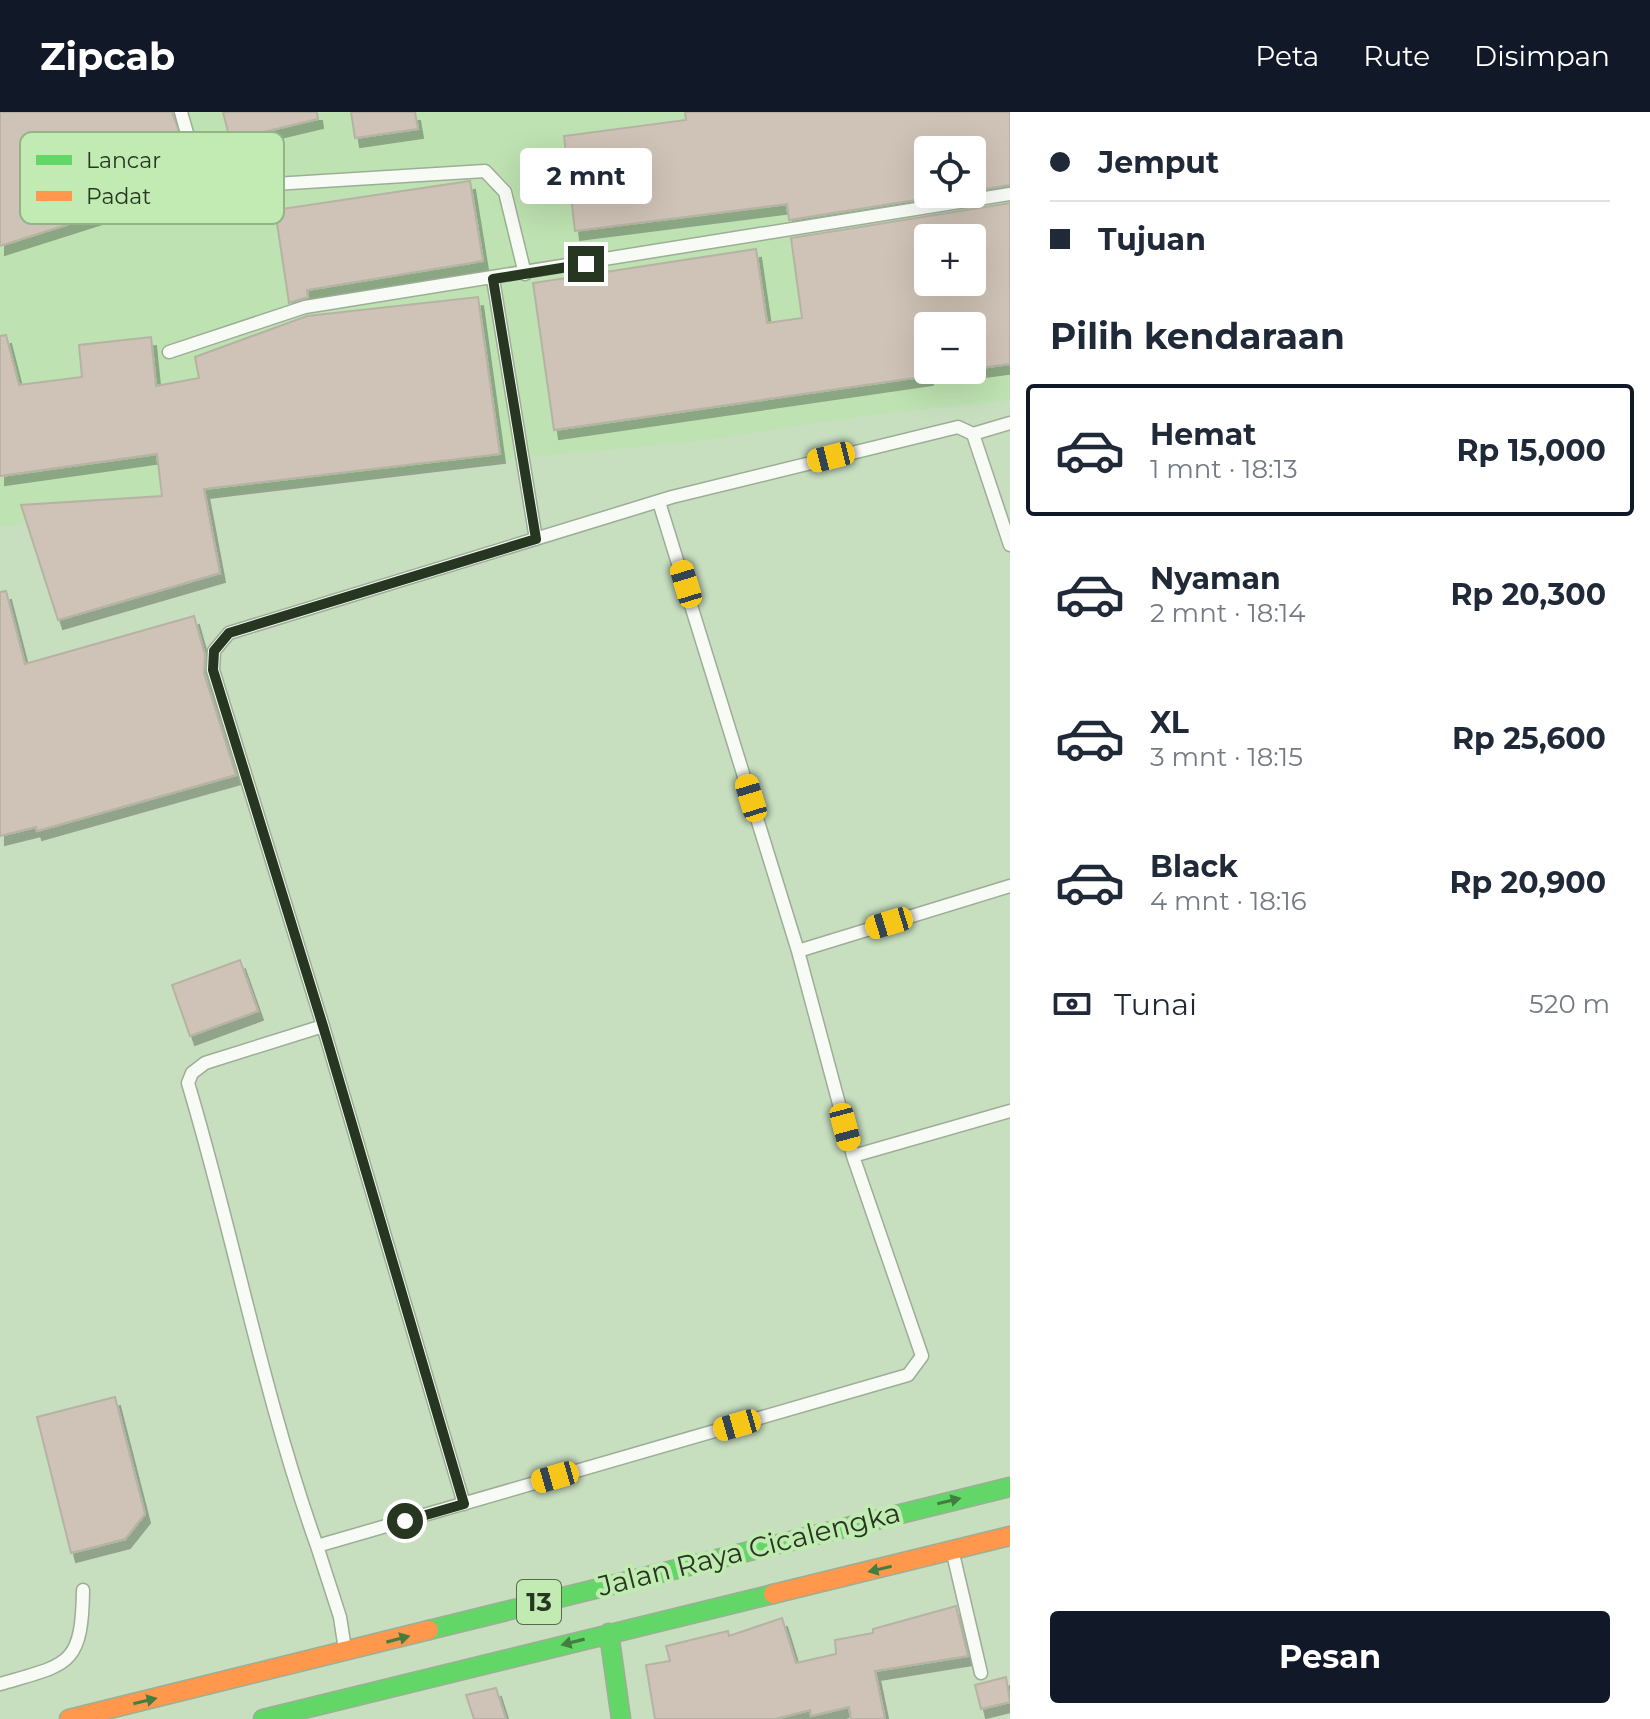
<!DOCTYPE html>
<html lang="id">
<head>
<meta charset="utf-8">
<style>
	body { margin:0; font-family:Montserrat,sans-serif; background:#f6f6f7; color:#1f2937; height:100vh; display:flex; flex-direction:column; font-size:30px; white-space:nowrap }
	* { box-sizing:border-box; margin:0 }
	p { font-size:26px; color:#747a83 }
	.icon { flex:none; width:44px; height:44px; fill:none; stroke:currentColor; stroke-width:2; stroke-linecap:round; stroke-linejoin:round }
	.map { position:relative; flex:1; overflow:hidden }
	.details { display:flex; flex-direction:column; background:#fff; width:640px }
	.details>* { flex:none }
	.banner { display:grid; align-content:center; height:176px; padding:0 40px; background:#fff }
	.buttons { position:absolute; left:914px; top:24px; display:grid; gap:16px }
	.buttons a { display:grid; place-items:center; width:72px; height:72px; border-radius:8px; background:#fff; box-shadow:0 8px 32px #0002; font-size:40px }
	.end { position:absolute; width:36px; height:36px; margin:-18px; border:10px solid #263620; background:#fff; box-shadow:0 0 0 4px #fff }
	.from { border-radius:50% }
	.bubble { position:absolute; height:56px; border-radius:8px; background:#fff; box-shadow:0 8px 32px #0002; font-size:26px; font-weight:700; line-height:56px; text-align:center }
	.car { position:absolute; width:24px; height:48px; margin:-24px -12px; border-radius:10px; box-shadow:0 0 6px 2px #0007; background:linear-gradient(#f5c518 24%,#345 0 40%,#f5c518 0 76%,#345 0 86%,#f5c518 0) }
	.banner b { display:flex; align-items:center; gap:28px; height:76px; font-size:30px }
	.banner b+b { border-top:2px solid #e0e1e3 }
	.banner i { width:20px; height:20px; background:#1f2937 }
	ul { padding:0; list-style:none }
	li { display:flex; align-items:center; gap:24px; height:132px; margin:0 16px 12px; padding:0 24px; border:4px solid transparent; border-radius:8px }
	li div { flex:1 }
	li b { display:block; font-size:30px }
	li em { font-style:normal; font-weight:700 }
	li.active { border-color:#111827 }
	li>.icon { width:72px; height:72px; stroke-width:1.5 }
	h2 { padding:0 40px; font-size:36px; line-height:96px }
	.pay { display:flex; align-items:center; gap:20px; height:88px; padding:0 40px; font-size:30px }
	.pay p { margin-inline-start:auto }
	.primary-button { display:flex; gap:16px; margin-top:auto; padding:16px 40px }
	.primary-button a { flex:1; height:92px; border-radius:8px; background:#111827; color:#fff; font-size:32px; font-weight:700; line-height:92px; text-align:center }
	header { display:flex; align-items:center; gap:48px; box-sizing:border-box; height:112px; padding:0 40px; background:#111827; color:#fff }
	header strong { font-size:38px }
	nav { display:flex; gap:44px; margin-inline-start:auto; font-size:28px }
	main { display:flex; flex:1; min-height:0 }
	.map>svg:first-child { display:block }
	.built { fill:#bee2b1; fill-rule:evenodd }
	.building { fill:#cfc2b6; stroke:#b6b3a5; stroke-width:2; fill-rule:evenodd; filter:url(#shadow) }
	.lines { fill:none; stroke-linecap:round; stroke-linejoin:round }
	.lane-casing { stroke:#9cae96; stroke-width:15 }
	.fast-casing { stroke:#9cae96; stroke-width:21 }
	.slow-casing { stroke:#9cae96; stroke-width:21 }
	.lane { stroke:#f7faf5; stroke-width:12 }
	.fast { stroke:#63d668; stroke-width:18 }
	.slow { stroke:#ff974d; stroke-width:18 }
	.oneway { fill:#417e40 }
	.route { stroke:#263620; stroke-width:10 }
	.labels { text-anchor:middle; stroke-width:8; stroke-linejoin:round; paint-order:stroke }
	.shield { fill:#c1ebb2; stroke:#546c4c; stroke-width:2 }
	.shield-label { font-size:26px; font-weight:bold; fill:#263620 }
	.street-label { font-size:28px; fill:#263620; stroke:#c1ebb2 }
	.key { fill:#c1ebb2; stroke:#92b586; stroke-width:2 }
	.key-label { font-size:22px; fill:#263620 }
</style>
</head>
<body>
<header>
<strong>Zipcab</strong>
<nav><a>Peta</a><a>Rute</a><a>Disimpan</a></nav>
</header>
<main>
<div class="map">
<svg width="1010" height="1607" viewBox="0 0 1010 1607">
	<defs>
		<filter id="shadow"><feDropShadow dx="5" dy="9" stdDeviation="0" flood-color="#0004"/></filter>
	</defs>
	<rect width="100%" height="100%" fill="#c7debf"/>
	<path class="built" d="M0,0H1010V288L875,302L691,330L537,344L249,379L0,415ZM928,38H972V82H928ZM928,126H972V170H928ZM928,214H972V258H928Z"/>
	<path class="building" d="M0,0H172L198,71L0,134Z
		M223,0H317L318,7L230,28Z
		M351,0H415L418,17L355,26Z
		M685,0H1010V73L972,79V38H928V86L789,108L787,92L575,119L564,24L686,8Z
		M470,69L483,149L307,178L308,185L289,191L275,98Z
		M1010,91V252L972,257V214H928V264L554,318L533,171L756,137L767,211L802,206L791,126ZM928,126H972V170H928Z
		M478,185L500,342L204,377L220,461L58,508L21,393L162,384L157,342L0,364V224L6,223L19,273L82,265L79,233L151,225L156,274L199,266L195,245L307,204Z
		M6,479L25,552L194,504L205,543L204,561L236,663L37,719L36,715L0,724V480Z
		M240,848L258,899L190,924L172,873Z
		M115,1285L145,1402L125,1427L71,1441L37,1305Z
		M956,1494L968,1544L875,1559L885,1607H851L849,1595L811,1604L810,1598L775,1607H655L646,1553L670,1549L666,1534L728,1519L729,1524L782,1506L796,1551L836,1542L835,1528L873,1521V1517Z
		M1006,1565L1010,1590L981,1597L975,1573Z
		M496,1576L506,1607H474L466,1583Z"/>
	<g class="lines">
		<g class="lane-casing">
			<path id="lane" d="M181,0C188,25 198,68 225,75L485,59L505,80L525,162
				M493,167L536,427
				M169,240L305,195L1010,82
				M973,322L1010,311
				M798,839L1010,774
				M323,914L205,951L192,961L188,971C234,1124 263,1283 317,1434L908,1263L922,1244L853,1044L798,839L659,390
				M853,1044L1010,999
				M464,1392L323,914L213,558L214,539L229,521L672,385L958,315L973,322L1010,433
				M317,1434L340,1505L344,1531
				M954,1446L981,1561
				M0,1572C68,1552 82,1555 83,1478"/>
		</g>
		<g class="fast-casing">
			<path id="fast" d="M429,1518L1010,1375
				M609,1521L621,1607
				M263,1607L773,1482"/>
		</g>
		<g class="slow-casing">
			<path id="slow" d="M773,1482L1010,1424
				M69,1607L429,1518"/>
		</g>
		<use href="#lane" class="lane"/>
		<use href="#fast" class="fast"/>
		<use href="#slow" class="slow"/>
	</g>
	<defs><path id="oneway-solid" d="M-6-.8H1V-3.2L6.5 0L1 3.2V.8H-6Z" transform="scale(2)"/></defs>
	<g class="oneway">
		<use href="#oneway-solid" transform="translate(949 1389) rotate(-13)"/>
		<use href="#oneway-solid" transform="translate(880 1457) rotate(167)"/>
		<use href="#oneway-solid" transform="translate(398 1527) rotate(-15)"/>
		<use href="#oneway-solid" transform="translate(573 1530) rotate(166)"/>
		<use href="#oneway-solid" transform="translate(145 1589) rotate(-13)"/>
	</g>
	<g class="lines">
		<path class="route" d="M405,1409L464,1392L323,914L213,558L214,539L229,521L536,427L493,167L586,152"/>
	</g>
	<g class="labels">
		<rect class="shield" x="517" y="1468" width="44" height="44" rx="6"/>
		<g class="shield-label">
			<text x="539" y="1499">13</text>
		</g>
		<g class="street-label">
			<text transform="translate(749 1437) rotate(-14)" y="10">Jalan Raya Cicalengka</text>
		</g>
	</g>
	<rect x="20" y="20" width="264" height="92" rx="12" class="key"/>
	<rect x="36" y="43" width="36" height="10" fill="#63d668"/>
	<rect x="36" y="79" width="36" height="10" fill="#ff974d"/>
	<g class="key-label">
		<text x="86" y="56">Lancar</text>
		<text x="86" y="92">Padat</text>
	</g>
</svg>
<div class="buttons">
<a><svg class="icon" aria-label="locate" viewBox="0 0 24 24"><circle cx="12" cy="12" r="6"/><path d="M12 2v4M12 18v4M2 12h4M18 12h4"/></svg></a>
<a>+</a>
<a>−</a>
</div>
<i class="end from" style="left:405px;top:1409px"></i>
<i class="end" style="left:586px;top:152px"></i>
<div class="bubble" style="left:520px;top:36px;width:132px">2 mnt</div>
<i class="car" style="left:831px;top:345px;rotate:256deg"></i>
<i class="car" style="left:686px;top:472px;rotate:343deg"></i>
<i class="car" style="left:751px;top:686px;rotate:343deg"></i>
<i class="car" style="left:889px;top:811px;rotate:253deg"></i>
<i class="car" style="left:845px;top:1015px;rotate:165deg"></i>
<i class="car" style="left:737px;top:1313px;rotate:254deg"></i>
<i class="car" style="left:555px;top:1365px;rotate:254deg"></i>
</div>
<section class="details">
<div class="banner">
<b><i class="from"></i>Jemput</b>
<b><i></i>Tujuan</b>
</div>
<h2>Pilih kendaraan</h2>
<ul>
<li class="active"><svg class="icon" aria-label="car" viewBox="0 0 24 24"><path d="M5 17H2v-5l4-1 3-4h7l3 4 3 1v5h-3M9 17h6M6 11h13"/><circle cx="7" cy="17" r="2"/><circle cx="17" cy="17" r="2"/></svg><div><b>Hemat</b><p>1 mnt · 18:13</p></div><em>Rp 15,000</em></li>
<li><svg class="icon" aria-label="car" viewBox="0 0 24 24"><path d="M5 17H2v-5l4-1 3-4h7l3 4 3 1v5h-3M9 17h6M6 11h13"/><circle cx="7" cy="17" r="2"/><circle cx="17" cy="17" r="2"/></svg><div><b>Nyaman</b><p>2 mnt · 18:14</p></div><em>Rp 20,300</em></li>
<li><svg class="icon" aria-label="car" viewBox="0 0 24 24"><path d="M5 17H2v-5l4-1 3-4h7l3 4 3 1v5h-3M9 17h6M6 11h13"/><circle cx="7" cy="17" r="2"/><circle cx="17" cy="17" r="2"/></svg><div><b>XL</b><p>3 mnt · 18:15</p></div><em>Rp 25,600</em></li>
<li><svg class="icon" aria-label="car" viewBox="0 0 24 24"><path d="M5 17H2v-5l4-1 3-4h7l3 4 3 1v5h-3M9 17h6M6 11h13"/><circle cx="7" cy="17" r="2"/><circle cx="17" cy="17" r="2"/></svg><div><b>Black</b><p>4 mnt · 18:16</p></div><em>Rp 20,900</em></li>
</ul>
<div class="pay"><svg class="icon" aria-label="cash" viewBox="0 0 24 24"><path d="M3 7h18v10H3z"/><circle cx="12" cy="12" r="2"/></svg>Tunai<p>520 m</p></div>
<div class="primary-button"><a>Pesan</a></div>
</section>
</main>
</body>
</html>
